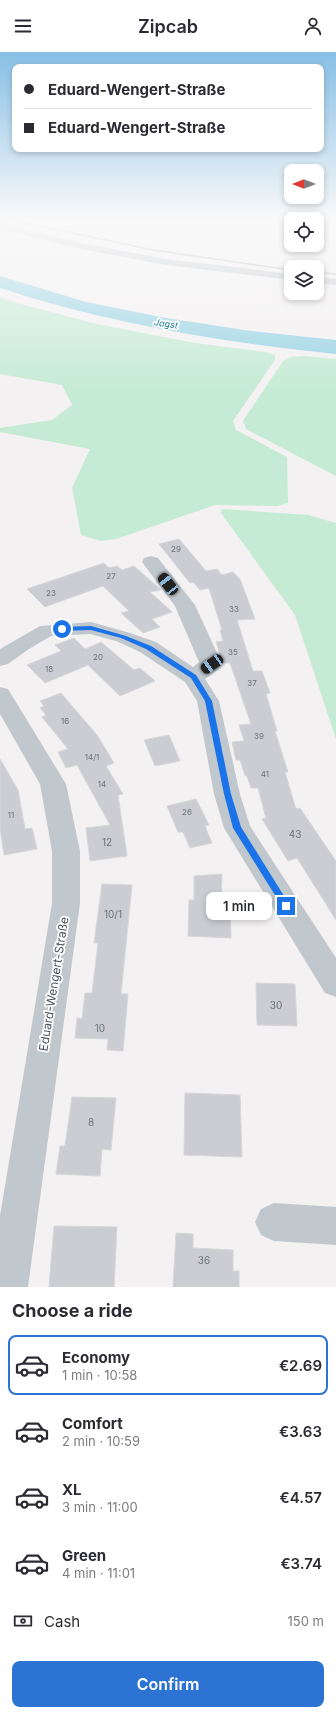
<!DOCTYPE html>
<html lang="en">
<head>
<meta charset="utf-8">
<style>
	body { margin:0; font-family:Inter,sans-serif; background:#f7f7f7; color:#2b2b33; height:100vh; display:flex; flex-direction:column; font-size:15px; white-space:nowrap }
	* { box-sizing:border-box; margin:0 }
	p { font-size:13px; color:#7c7c81 }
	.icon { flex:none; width:22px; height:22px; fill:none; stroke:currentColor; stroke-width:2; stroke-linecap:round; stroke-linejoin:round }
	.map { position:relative; height:1235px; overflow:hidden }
	.drawer { display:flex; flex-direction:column; background:#fff; flex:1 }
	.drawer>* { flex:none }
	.banner { position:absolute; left:12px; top:12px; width:312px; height:88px; border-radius:8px; box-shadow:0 2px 6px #0003; display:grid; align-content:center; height:88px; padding:0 12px; background:#fff }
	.needle { width:26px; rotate:270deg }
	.tools { position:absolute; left:284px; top:112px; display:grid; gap:8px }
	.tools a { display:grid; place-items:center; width:40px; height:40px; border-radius:8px; background:#fff; box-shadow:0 2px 6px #0003; font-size:20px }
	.end { position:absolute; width:18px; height:18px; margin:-9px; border:5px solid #1a73e8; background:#fff; box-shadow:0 0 0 2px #fff }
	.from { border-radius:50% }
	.bubble { position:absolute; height:28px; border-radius:8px; background:#fff; box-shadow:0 2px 6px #0003; font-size:13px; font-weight:600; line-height:28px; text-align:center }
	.car { position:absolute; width:12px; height:24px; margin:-12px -6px; border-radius:5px; box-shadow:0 0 3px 1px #0007; background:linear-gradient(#222 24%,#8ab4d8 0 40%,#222 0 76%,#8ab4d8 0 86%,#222 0) }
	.banner b { display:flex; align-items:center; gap:14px; height:38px; font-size:15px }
	.banner b+b { border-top:1px solid #e1e1e2 }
	.banner i { width:10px; height:10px; background:#2b2b33 }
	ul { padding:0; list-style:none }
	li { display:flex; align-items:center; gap:12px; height:60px; margin:0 8px 6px; padding:0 4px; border:2px solid transparent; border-radius:8px }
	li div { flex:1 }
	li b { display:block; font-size:15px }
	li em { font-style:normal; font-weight:600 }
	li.active { border-color:#2c73d3 }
	li>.icon { width:36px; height:36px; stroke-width:1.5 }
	h2 { padding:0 12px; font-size:18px; line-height:48px }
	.pay { display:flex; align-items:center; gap:10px; height:44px; padding:0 12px; font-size:15px }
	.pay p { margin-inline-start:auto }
	.button { display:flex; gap:8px; margin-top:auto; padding:8px 12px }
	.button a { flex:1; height:46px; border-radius:8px; background:#2c73d3; color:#fff; font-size:16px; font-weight:600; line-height:46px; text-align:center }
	header { display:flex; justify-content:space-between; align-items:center; height:52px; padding:0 12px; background:#fff; font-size:18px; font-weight:600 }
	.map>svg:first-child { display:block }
	.green { fill:#c5ebd4 }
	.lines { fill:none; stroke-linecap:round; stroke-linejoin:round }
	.river { fill:#96d3e4; fill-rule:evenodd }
	.building { fill:#cbcdd3; stroke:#d6d7db }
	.minor { fill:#c0c8ce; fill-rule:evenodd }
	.rail { stroke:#b4b6ba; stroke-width:1.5 }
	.route { fill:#1a73e8 }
	.labels { text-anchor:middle; stroke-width:3.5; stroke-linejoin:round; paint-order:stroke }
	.number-label { font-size:8px; fill:#6a727a }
	.far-water-label { font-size:9px; font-style:italic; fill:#1a7c98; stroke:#fff }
	.near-number-label { font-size:10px; fill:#6a727a }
	.near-street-label { font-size:12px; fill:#4a545d; stroke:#fff }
</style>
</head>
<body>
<header><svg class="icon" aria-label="menu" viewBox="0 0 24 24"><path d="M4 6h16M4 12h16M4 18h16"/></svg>Zipcab<svg class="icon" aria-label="person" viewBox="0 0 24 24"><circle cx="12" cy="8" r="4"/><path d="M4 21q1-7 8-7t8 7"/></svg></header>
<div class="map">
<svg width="336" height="1235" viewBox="0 0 336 1235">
	<rect width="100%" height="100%" fill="#f3f1f1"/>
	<path class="green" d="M0,245L13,250L97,272L195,291L266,300L275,303V308L233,369L236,378L287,405L288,451L277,454L215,453L116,487L101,489L81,483L72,436L90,397L0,380V376L52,368L72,353L62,333L0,322Z
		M304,304L336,307V424L246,377L243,369L283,309L290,305Z
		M222,457L308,463L336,471V687L295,563L221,461Z"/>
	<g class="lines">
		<path class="river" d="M0,224L86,250L166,266L251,279L336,288V302C222,290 109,272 0,236Z"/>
	</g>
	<path class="building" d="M179,487L206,519L217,517L222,523L233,520L240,527L255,567L237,568L253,619H262L270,641L266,642L277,679H275L288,720H285L296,757L300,756L336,809V868L297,806L288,809L262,767L266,766L258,736H251L247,724H245L240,708H236L232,690L244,689L239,673L251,672L230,611H223L216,590L223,589L220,578H222L209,536L200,538L193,530L190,531L159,492Z
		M104,511L109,516L117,514L122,518L134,514L161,538L150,540L172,560L152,567L160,575L143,581L121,561L129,559L103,534L45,555L27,537Z
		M74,586L85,597L101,590L134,618L140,616L155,629L120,644L88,613L45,631L27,613L61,599L55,593Z
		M61,641L97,683L114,711L106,714L123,742L118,743L127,804L90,809L86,776L110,773L77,713L66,716L58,700L68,697L42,665L46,663L40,656L44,654L40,649Z
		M169,683L180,709L155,714L144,688Z
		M0,707L18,738L25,777L32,776L37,797L4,803L0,776Z
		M196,747L209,773L205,774L212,791L190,796L183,780H178L167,754Z
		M222,822L221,849H230L231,886L188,884L189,848H194V824Z
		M102,832L132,833L121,942H128L123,999L107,998L108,987L75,986L77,966L82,967L85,941H92L98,891H94Z
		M256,931L295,932L297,974L257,973Z
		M185,1041L240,1043L242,1105L184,1103Z
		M72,1045L116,1046L111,1098L102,1097L100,1124L56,1122L60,1094H65Z
		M54,1174L117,1175L114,1235H49Z
		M176,1181L193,1182V1196L233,1198V1219H239V1235H173Z"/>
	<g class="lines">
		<path class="minor" d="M0,171L76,190L166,207L291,222V228L166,213L76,196L0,177Z
			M317,225L336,227V233L317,231Z
			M151,504L158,506L195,553L222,612L219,617L205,627L219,649L240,742L250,774L336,906V945L325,941L224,776L214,742L197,649L185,630L140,600L116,589L90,582L51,584L29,597L8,612L0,614V597L40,574L91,570L130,581L156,590L193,615L199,610L175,554L142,510L144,506Z
			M0,635L8,637L66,732L80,799V851L28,1235H0V1164L52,851V799L40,732L0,662Z
			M274,1151L336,1155V1193L274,1189L261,1183L255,1170L261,1157Z"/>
		<path class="rail" d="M16,169L153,198L291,218
			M317,221L336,222"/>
	</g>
	<linearGradient id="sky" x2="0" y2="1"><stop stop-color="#87c0e6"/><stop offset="0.49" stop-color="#faf9f9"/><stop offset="1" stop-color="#faf9f9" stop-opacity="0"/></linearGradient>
	<rect width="336" height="342" fill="url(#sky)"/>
	<path class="route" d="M91,574L126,584L151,594L196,623L212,649L231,742L241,775L289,852V856H283L233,776L224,742L205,649L191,626L146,597L121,586L91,578L62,579L59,577L62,575Z"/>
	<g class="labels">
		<g class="number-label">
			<text x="176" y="500">29</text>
			<text x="111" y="527">27</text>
			<text x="51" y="544">23</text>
			<text x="234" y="560">33</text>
			<text x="233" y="603">35</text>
			<text x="98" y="608">20</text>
			<text x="49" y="620">18</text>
			<text x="252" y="634">37</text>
			<text x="65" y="672">16</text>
			<text x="259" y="687">39</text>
			<text x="92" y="708">14/1</text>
			<text x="265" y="725">41</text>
			<text x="102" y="735">14</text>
			<text x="187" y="763">26</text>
			<text x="11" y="766">11</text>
		</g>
		<g class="far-water-label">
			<text transform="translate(166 272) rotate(8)" y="3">Jagst</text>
		</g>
		<g class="near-number-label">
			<text x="295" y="786">43</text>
			<text x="107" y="794">12</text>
			<text x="113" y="866">10/1</text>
			<text x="276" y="957">30</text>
			<text x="100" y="980">10</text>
			<text x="91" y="1074">8</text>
			<text x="204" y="1212">36</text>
		</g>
		<g class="near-street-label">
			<text transform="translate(54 932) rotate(-81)" y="4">Eduard-Wengert-Straße</text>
		</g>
	</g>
</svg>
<div class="tools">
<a><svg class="needle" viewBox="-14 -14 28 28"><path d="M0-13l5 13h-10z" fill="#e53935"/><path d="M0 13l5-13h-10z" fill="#7c7c81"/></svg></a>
<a><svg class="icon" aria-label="locate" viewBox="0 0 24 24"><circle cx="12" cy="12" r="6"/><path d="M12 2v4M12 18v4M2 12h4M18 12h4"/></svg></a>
<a><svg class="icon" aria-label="layers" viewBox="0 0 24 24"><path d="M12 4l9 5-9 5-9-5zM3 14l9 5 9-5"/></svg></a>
</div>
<i class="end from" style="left:62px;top:577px"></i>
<i class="end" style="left:286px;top:854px"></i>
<div class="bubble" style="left:206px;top:840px;width:66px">1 min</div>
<i class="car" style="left:168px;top:532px;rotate:322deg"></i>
<i class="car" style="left:212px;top:612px;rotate:236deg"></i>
<div class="banner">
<b><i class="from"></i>Eduard-Wengert-Straße</b>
<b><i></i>Eduard-Wengert-Straße</b>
</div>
</div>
<section class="drawer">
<h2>Choose a ride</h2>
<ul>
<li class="active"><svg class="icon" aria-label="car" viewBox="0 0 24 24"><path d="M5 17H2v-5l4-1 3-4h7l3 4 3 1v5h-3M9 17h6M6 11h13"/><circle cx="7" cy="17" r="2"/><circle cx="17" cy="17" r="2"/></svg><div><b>Economy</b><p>1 min · 10:58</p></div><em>€2.69</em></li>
<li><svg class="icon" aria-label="car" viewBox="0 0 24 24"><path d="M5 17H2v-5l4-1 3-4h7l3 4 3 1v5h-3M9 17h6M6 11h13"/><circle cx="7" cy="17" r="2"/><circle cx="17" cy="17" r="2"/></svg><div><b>Comfort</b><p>2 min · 10:59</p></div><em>€3.63</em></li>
<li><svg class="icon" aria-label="car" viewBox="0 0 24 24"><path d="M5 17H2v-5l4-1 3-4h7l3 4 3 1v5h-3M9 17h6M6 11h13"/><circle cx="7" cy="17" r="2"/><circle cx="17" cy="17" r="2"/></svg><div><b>XL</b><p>3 min · 11:00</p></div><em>€4.57</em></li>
<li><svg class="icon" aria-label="car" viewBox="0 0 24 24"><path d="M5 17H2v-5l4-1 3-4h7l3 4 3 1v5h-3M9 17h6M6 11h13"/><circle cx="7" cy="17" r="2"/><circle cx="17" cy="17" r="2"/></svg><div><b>Green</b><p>4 min · 11:01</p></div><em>€3.74</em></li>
</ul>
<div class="pay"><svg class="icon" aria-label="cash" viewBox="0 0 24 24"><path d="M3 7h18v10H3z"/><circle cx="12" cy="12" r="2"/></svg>Cash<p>150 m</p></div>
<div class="button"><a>Confirm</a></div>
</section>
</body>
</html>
